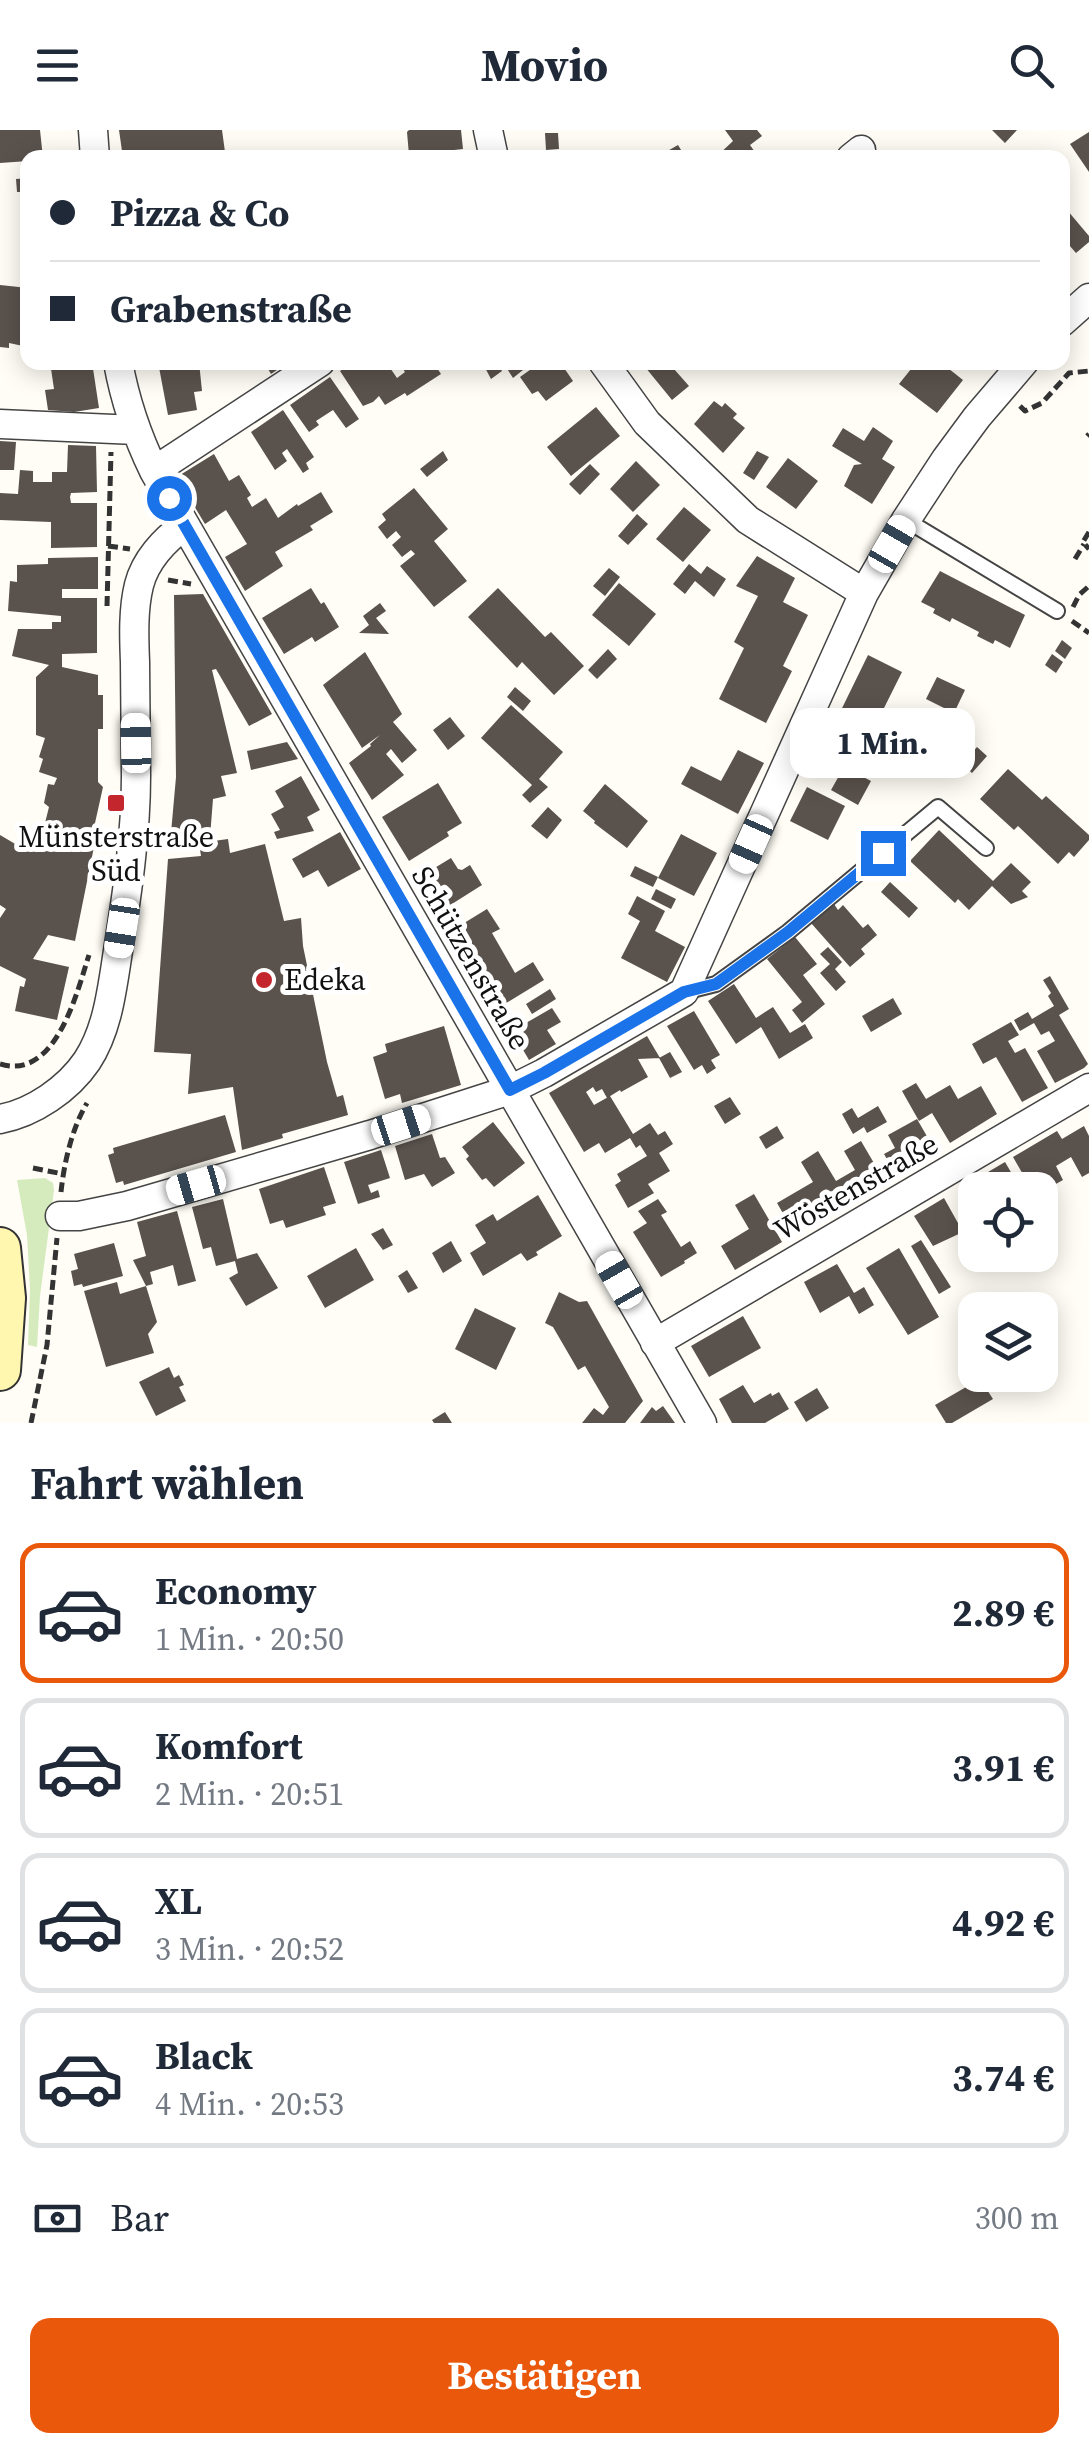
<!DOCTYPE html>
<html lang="de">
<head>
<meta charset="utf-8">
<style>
	body { margin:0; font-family:"Source Serif 4",serif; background:#f2f2f3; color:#1f2937; height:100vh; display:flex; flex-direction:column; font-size:38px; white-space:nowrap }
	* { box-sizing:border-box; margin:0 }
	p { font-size:32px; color:#747a83 }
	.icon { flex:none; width:55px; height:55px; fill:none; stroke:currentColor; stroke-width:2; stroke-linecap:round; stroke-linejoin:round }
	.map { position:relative; height:1293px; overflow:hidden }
	.side { display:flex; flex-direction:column; background:#fff; flex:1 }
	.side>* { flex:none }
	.banner { position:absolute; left:20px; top:20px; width:1050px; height:220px; border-radius:20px; box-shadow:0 5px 25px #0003; display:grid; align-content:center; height:220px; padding:0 30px; background:#fff }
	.tools { position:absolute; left:958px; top:1042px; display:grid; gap:20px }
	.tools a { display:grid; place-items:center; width:100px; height:100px; border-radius:20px; background:#fff; box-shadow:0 5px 25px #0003; font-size:50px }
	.end { position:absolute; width:45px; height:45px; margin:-22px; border:12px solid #1a73e8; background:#fff; box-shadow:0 0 0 5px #fff }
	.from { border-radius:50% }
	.bubble { position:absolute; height:70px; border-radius:20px; background:#fff; box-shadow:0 5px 25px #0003; font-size:32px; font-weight:700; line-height:70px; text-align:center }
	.car { position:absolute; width:30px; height:60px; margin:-30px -15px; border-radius:12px; box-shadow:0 0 8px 2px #0007; background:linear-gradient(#fff 24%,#345 0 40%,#fff 0 76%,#345 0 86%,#fff 0) }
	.banner b { display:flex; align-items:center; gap:35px; height:95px; font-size:38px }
	.banner b+b { border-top:2px solid #e0e1e3 }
	.banner i { width:25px; height:25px; background:#1f2937 }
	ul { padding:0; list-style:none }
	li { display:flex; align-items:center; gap:30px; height:140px; margin:0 20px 15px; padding:0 10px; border:5px solid #e0e1e3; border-radius:20px }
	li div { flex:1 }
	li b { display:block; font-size:38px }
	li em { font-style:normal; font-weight:700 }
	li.active { border-color:#ea580c }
	li>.icon { width:90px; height:90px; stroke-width:1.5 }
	h2 { padding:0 30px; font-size:45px; line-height:120px }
	.pay { display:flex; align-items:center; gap:25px; height:110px; padding:0 30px; font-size:38px }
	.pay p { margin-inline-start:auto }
	.primary-button { display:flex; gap:20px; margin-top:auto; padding:20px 30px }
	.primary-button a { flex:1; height:115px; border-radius:20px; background:#ea580c; color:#fff; font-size:40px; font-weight:700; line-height:115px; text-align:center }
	header { display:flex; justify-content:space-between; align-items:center; height:130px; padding:0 30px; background:#fff; font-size:45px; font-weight:700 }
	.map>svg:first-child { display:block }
	.green { fill:#d5ebbd }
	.building { fill:#5a524d }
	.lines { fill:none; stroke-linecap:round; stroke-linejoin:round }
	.service-casing { stroke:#444; stroke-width:18 }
	.minor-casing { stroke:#444; stroke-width:31 }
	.secondary-casing { stroke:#333; stroke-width:44 }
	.path { stroke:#333; stroke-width:5; stroke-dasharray:10 5; stroke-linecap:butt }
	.service { stroke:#fff; stroke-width:14 }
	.minor { stroke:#fff; stroke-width:28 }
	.secondary { stroke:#fff6b0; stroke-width:40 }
	.route { stroke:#1a73e8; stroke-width:12 }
	.poi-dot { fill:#c4262e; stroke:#fff; stroke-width:4 }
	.labels { text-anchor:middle; stroke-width:10; stroke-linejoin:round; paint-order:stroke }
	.poi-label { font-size:30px; fill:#111; stroke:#fff }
	.street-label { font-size:30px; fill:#111; stroke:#fff }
</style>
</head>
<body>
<header><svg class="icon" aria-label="menu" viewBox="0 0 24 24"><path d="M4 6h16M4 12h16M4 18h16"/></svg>Movio<svg class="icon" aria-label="search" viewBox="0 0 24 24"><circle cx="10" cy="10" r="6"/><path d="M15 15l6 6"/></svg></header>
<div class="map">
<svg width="1089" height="1293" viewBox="0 0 1089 1293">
	<rect width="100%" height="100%" fill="#fffdf5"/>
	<path class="green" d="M45,1048L53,1053L54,1060L40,1166L37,1217L28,1215L30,1160L27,1105L17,1050Z"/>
	<path class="building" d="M0,0H40L43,28H28V31L0,33Z
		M119,0H222L225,22L206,26L205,22L178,28H123Z
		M409,0H461L463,19L409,25L407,2Z
		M725,0H757L762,6L750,15L759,28H715L733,11Z
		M992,0H1017L1005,13Z
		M1089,2V42L1070,14Z
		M545,3H558L559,19L546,20Z
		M678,15L686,28H667L664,23Z
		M28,48V85H25L22,62H17L16,49Z
		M1062,74L1089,106V112L1076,123L1062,107Z
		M0,155L28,158V217L9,213V218L0,217Z
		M50,232H92L99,278L74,282L48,280L45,260L54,259Z
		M158,232H199L202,261L194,262L197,280L168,285Z
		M264,232H289L271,244Z
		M353,232H386L397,248L405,242L398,232H433L441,244L407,266L405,263L385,275L379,266L373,272L363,276L340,241Z
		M482,232H497L502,241L491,249Z
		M513,232H533L513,248L506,237Z
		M541,232H560L573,251L546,271L538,261L532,264L520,247Z
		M641,232H682L674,239L689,256L672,270Z
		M911,232H936L942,237L944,235L963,250L937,283L899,254L911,239L908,236Z
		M330,247L359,289L346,298L333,280L316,291L319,295L309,302L290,275Z
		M714,271L722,277L725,273L737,284L733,288L745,298L723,323L694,294Z
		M596,277L620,306L571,346L547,317Z
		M283,280L314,327L306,333L309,339L303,343L287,319L282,323L287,331L275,340L251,302Z
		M873,297L893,311L882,329L895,337L872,374L844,356L854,335L862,334L832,316L843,298L864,311Z
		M0,311L16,312L14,340H0Z
		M68,315L96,316L97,362L71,363L70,367L71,373H97V417L51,418V392L0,390V363L18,364L20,340L33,341V352H52V342H67Z
		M443,321L448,330L427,347L420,339Z
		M757,321L769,327L754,350L743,343Z
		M214,324L229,351L239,345L251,365L247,368L252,377L266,368L278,388L297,374L298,376L321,362L333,382L310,396L313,400L275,422L283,436L245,461L225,427L247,414L226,380L205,394L179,351L180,345Z
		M788,328L818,351L796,379L766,357Z
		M636,331L660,355L633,382L610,359Z
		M590,334L600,344L580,365L569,354Z
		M414,358L448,399L434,411L467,451L434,477L400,436L415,424L411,420L402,427L392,415L401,407L396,401L387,409L378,397L386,390L382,384Z
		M684,377L711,400L683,432L656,409Z
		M637,384L648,394L628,415L618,406Z
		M757,426L795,448L783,472L808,485L783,536L792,541L766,593L719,569L744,518L734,512L758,466L736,456Z
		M98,427V459H62V468H97V523L62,524V537L98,545V565H103V599H98V652L103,657L93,702H97L75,811L48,805L33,829L69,837L57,890L15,881L20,856L24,857L26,849L0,836V788L6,779L0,775V705L17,715L20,700L42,705L49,677L44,673L48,654L54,655L57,648L39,642L43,629L39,627L45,608L36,605V547L49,535L12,526L18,499H52V492H61V486L8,481L10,451L17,452V435L48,434V428Z
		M689,434L701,444L707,436L726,449L714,467L695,451L685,464L673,454Z
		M609,438L620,447L605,466L593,456Z
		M940,441L1025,485L1010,518L995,510L993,514L977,506L979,502L952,488L950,492L933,483L935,479L921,472Z
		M619,453L656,484L629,516L592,485Z
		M311,458L321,474L324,472L339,497L315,512L312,507L284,524L262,488Z
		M498,458L545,507L551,502L584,536L554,565L522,532L517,538L468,487Z
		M203,464L272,584L249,596L216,539L212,540L237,643L221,646L226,666L213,669L210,707L171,703L176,647L174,465Z
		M380,473L386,481L376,488L389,504L359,503L369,495L363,486Z
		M1062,510L1072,518L1065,529L1055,521Z
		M608,519L617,529L597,549L588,540Z
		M365,522L402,584L393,592L417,620L402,633L391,619L386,624L404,645L372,670L349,633L371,616L370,614L380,605L362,618L323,555Z
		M1052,524L1063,532L1056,543L1045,535Z
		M868,525L902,542L880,586L883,588L875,605L879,607L874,618L870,616L861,632L825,613Z
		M937,547L965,560L954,583L926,569Z
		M515,557L531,571L523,581L507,567Z
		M511,575L563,622L539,649L548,657L530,673L522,665L532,655L481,608Z
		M450,587L465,606L448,620L433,600Z
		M287,612L298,629L251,640L247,621Z
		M977,617L987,626L972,643L962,634Z
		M738,620L764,633L738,684L681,654L691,636L721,651Z
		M844,637L871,651L858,675L831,660Z
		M1008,639L1042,670L1046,666L1089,705V710L1074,727L1069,722L1058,734L1018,696L1014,700L980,669Z
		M301,646L320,680L307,687L314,701L277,709L274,702L280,700L271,684L284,677L275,661Z
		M438,653L462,693L447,702L449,706L409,731L382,687Z
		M605,654L648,691L627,718L594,693L595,691L583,681Z
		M807,657L845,676L828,710L790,691Z
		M548,677L562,690L547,709L531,696Z
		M939,700L993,751L1011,733L1031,752L1022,761L1028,767L1011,774L992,756L969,780L958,769L955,773L910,731Z
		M340,702L361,739L328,757L318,740L303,748L292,729Z
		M681,704L717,723L694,766L658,748Z
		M228,709L230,723L265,714L284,791L301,788L303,816L327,932L337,967L343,965L348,985L282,1004L283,1008L242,1020L233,957L188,964L191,924L154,922L168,729L201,726L199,713Z
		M451,728L458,739L462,740L470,735L482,755L444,779L423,745Z
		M635,736L658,747L653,757L630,746Z
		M890,752L918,778L909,788L881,762Z
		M656,759L676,769L671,779L651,769Z
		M637,766L665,781L655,801L685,817L667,852L621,828L640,791L628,784Z
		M834,774L838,780L843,775L863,798L868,794L877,805L861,819L865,824L850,837L811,793Z
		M487,779L500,799L492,803L515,843L533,832L544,850L498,878L451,801Z
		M795,807L817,834L803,845L825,874L802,893L792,880L802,872L767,829Z
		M828,817L842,832L835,839L846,852L836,861L820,843L830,834L820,824Z
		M1050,846L1069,879L1059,885L1088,934L1084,938L1055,953L1037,921L1055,911L1049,901L1041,905L1034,893L1020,901L1014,890L1028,882L1032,889L1054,876L1048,866L1051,863L1043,850Z
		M734,854L756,888L773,877L790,903L805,894L813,908L779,929L761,897L736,914L708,871Z
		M550,859L556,869L532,884L526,874Z
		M893,868L902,884L871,902L862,886Z
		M552,878L561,892L547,900L556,914L529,930L512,901Z
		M694,881L720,925L711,930L716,938L707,944L702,935L694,940L667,896Z
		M1011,892L1019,905L1008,911L1015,923L1025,918L1048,958L1022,972L996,927L983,934L972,914Z
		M444,896L461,955L402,973L400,964L385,969L373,927L387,922L385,914Z
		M647,906L660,928L638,929L648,947L621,962L620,960L607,968L602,959L596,962L593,957L586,962L594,975L610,966L633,1004L650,993L658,1005L665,1001L673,1014L659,1023L670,1041L648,1054L654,1063L628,1078L615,1055L621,1051L617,1044L647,1026L640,1015L636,1018L630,1008L605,1023L599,1013L584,1022L549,963Z
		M670,922L682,942L670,948L659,928Z
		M916,953L926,969L950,955L958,969L981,956L997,984L950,1013L932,983L919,991L902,961Z
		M730,967L741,984L725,994L714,976Z
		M878,976L887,992L867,1003L864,997L853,1004L842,984L852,978L858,988Z
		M225,985L236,1022L124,1055L123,1051L116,1053L108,1025L114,1023L113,1018Z
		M917,989L936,1022L896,1045L884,1024L895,1018L888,1005Z
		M493,992L525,1033L494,1057L486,1048L482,1050L466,1029L469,1026L462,1017Z
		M777,996L784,1008L766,1019L759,1007Z
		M1084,996L1089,1006V1043L1082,1047L1071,1027L1056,1036L1063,1050L1047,1059L1045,1055L1032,1060L1013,1027L1057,1001L1062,1009Z
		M432,1004L440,1028L445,1027L455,1043L432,1057L424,1044L405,1050L395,1016Z
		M861,1011L885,1052L849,1073L850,1075L833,1085L831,1083L795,1104L777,1073L813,1052L801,1032L818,1021L836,1051L855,1040L844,1021Z
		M381,1020L390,1048L368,1055L371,1063L378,1060L380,1067L358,1074L344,1032Z
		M1005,1032L1019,1056L1011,1060H975V1070L966,1055Z
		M324,1037L336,1073L323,1077L326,1085L286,1098L283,1090L270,1094L259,1059Z
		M754,1064L782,1112L735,1140L721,1116L749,1099L735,1075Z
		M538,1065L562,1106L536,1122L538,1125L527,1131L521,1123L483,1146L470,1123L486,1113L475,1095L493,1084L497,1091Z
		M944,1068L963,1102L933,1116L914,1086Z
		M223,1069L237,1129L257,1123L278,1158L246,1176L229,1148L238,1143L235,1131L216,1136L211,1117L203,1119L192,1077Z
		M658,1069L667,1082L661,1085L681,1117L690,1111L697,1123L684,1131L685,1133L661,1147L633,1102L647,1093L638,1081Z
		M177,1081L196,1151L178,1156L173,1135L150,1142L153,1154L146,1156L157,1192L148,1204L154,1223L106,1237L84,1161L117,1152L120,1164L146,1156L133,1130L146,1126L137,1092Z
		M383,1098L393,1115L383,1120L371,1104Z
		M921,1110L951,1157L939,1164L911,1116Z
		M451,1111L462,1131L443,1143L432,1123Z
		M114,1113L123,1146L83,1157L82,1154L74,1156L71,1141L78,1139L74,1124Z
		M356,1118L374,1150L325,1178L307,1146Z
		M899,1118L939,1187L908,1205L866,1138Z
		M988,1125H1000L1004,1132L995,1137Z
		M837,1134L854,1163L864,1157L874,1175L859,1184L849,1166L820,1183L804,1152Z
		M407,1140L418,1158L408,1163L398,1146Z
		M559,1162L579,1172L587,1171L643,1271L625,1293H582L594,1278L603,1285L609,1277L585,1236L578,1240L553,1197L545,1193Z
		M475,1178L516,1198L496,1240L455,1219Z
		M743,1186L761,1218L709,1247L691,1216Z
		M169,1237L174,1248L179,1245L184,1255L179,1257L186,1271L156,1286L139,1252Z
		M980,1249L993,1269L952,1293H946L935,1275Z
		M743,1255L754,1273L771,1263L772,1266L779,1262L789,1279L765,1293H732L719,1269Z
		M817,1258L829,1278L806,1292L794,1272Z
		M663,1276L675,1293H640L652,1277L656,1281Z
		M445,1282L452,1293H434L432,1290Z"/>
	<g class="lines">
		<g class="service-casing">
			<path id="service" d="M906,390L1057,481
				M684,862L716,854L788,802L938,677L986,718"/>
		</g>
		<g class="minor-casing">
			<path id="minor" d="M93,0L95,28
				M488,0L494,28
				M851,28L861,20
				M1062,192L1089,168
				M118,232C125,271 137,306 154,341L702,1293
				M603,232L647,293L748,390L864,463
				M0,294L136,300
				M154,341L320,232
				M0,989C33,983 68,959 87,931C108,899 112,859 118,821C127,764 136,705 136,646C136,608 135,570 135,532C134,507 133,479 139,455C145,431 164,410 184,396
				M60,1086H79L127,1076L370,1005L510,960L544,943L684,862L864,463L906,390L946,329L977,287L1024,232
				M655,1213L1089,958"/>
		</g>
		<g class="secondary-casing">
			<path id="secondary" d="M0,1118L5,1168L0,1240"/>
		</g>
		<path class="path" d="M1020,276L1025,281L1042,273L1069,243L1089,241
			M1087,306L1089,304
			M1089,402L1083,412L1089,419
			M108,416L130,419
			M1075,429L1084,414
			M168,450L191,454
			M107,476L111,322
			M1073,477L1079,465L1089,456
			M1072,491L1089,503
			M0,934C56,951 77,862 89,825
			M33,1038L63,1044
			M61,1062C64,1033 72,998 87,973
			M31,1293L47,1215L57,1108"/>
		<use href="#service" class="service"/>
		<use href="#minor" class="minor"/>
		<use href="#secondary" class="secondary"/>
	</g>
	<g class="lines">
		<path class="route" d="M169,368L510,960L544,943L684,862L716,854L788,802L883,723"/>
	</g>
	<g class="poi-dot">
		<rect x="106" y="663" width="20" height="20" rx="5"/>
		<circle cx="264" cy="850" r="10"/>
	</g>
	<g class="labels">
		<g class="poi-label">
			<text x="116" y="717">Münsterstraße<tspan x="116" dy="34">Süd</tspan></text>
			<text x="284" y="860" text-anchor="start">Edeka</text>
		</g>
		<g class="street-label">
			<text transform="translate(471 828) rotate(60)" y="10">Schützenstraße</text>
			<text transform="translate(856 1057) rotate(-30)" y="10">Wöstenstraße</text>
		</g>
	</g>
</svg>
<div class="tools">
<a><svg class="icon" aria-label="locate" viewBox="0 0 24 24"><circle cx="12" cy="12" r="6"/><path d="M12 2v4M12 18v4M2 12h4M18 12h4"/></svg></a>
<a><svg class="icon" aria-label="layers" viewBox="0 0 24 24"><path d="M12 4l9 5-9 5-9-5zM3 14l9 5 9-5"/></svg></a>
</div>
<i class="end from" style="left:169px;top:368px"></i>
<i class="end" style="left:883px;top:723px"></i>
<div class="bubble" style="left:790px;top:578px;width:185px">1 Min.</div>
<i class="car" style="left:892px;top:414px;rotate:30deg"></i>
<i class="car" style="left:136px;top:613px;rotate:359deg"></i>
<i class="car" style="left:751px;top:714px;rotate:204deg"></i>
<i class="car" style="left:122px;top:798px;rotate:189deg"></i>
<i class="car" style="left:401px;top:995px;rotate:72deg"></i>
<i class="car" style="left:196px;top:1055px;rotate:254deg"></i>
<i class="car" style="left:619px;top:1150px;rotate:330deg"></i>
<div class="banner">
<b><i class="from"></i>Pizza &amp; Co</b>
<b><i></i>Grabenstraße</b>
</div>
</div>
<section class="side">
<h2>Fahrt wählen</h2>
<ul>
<li class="active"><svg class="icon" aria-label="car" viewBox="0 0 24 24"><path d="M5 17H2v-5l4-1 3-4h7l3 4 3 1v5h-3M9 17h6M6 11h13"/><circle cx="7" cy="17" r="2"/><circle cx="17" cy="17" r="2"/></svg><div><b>Economy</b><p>1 Min. · 20:50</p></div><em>2.89 €</em></li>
<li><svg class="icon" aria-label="car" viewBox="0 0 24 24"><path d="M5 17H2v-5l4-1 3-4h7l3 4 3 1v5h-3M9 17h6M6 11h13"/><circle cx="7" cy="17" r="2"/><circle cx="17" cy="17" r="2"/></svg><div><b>Komfort</b><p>2 Min. · 20:51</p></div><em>3.91 €</em></li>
<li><svg class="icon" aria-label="car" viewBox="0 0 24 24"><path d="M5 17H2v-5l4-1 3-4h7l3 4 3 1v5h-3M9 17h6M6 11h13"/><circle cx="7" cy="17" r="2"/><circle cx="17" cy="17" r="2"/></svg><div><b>XL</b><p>3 Min. · 20:52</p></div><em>4.92 €</em></li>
<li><svg class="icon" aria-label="car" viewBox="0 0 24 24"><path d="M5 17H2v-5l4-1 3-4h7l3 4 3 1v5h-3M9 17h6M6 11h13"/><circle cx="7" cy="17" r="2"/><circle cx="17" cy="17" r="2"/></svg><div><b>Black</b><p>4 Min. · 20:53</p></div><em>3.74 €</em></li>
</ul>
<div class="pay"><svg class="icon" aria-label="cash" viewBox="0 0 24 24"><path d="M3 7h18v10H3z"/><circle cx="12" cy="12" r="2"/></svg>Bar<p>300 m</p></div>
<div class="primary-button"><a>Bestätigen</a></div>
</section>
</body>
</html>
